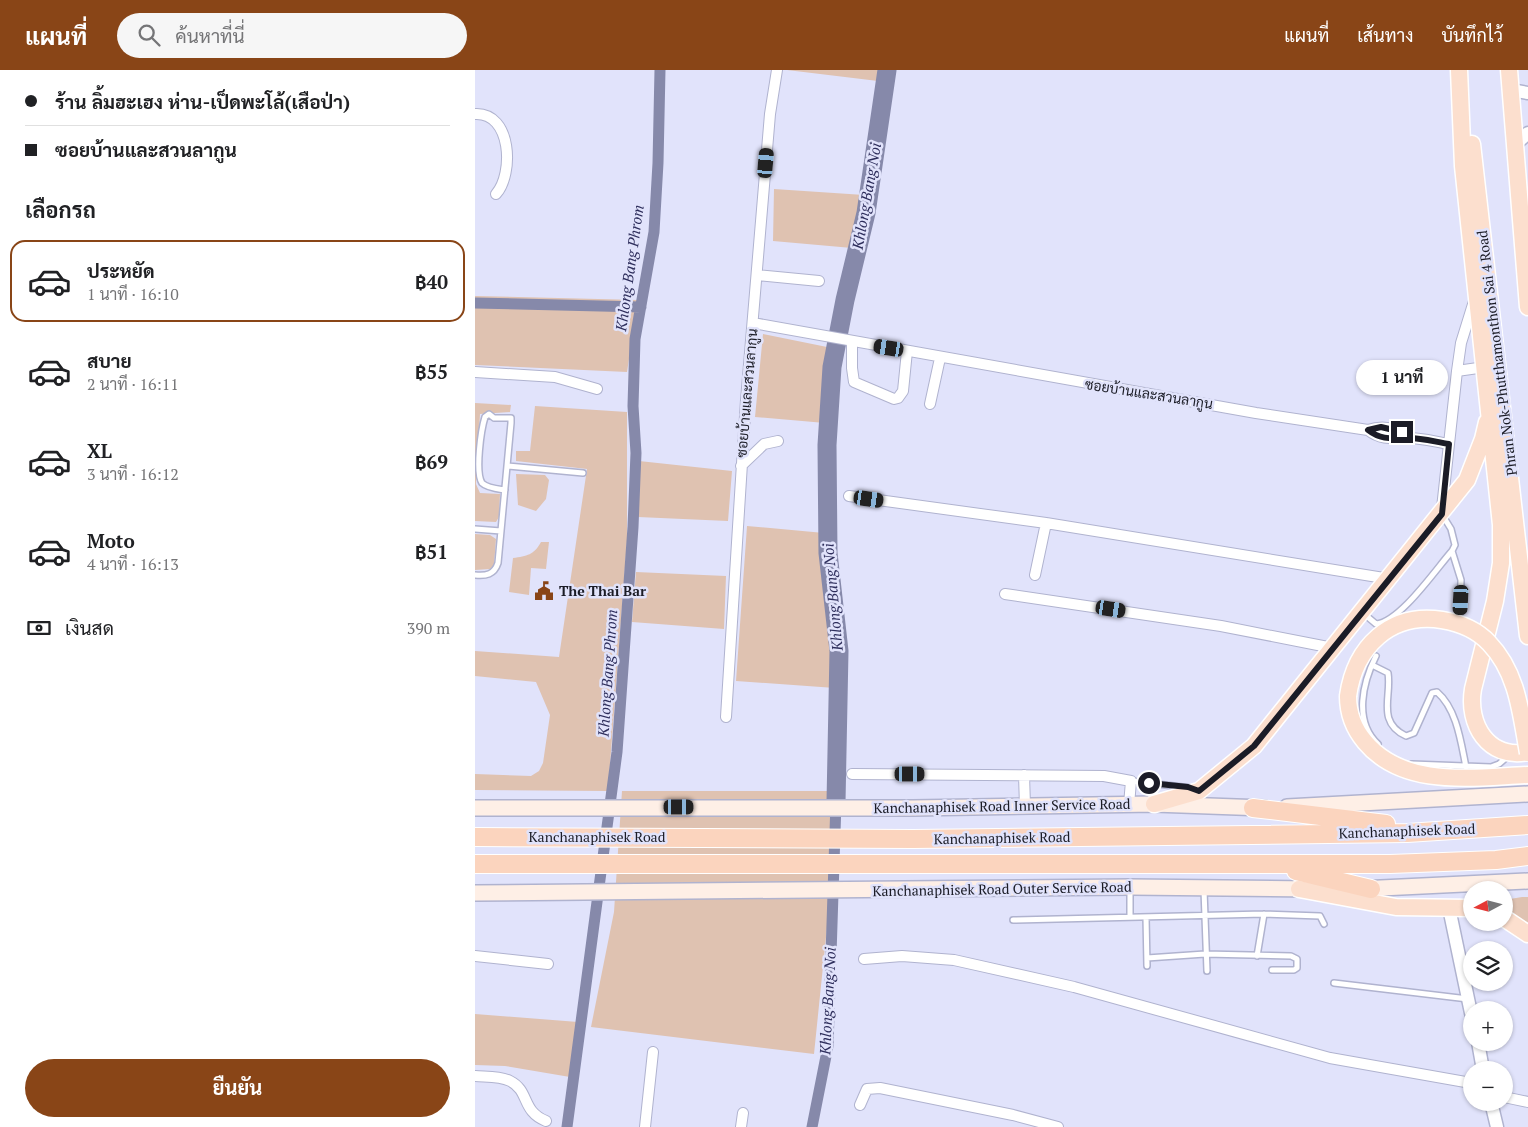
<!DOCTYPE html>
<html lang="th">
<head>
<meta charset="utf-8">
<style>
	body { margin:0; font-family:"PT Serif",Sarabun,serif; background:#f6f6f6; color:#202124; height:100vh; display:flex; flex-direction:column; font-size:19px; white-space:nowrap }
	* { box-sizing:border-box; margin:0 }
	p { font-size:16px; color:#757577 }
	.icon { flex:none; width:28px; height:28px; fill:none; stroke:currentColor; stroke-width:2; stroke-linecap:round; stroke-linejoin:round }
	.map { position:relative; flex:1; overflow:hidden }
	.drawer { display:flex; flex-direction:column; background:#fff; width:475px }
	.drawer>* { flex:none }
	.banner { display:grid; align-content:center; height:110px; padding:0 25px; background:#fff }
	.needle { width:32px; rotate:263deg }
	.controls { position:absolute; left:988px; top:811px; display:grid; gap:10px }
	.controls a { display:grid; place-items:center; width:50px; height:50px; border-radius:50%; background:#fff; box-shadow:0 1px 4px #0004; font-size:25px }
	.end { position:absolute; width:22px; height:22px; margin:-11px; border:6px solid #1b1c26; background:#fff; box-shadow:0 0 0 2px #fff }
	.from { border-radius:50% }
	.bubble { position:absolute; height:35px; border-radius:18px; background:#fff; box-shadow:0 1px 4px #0004; font-size:16px; font-weight:700; line-height:35px; text-align:center }
	.car { position:absolute; width:15px; height:30px; margin:-15px -8px; border-radius:6px; box-shadow:0 0 4px 1px #0007; background:linear-gradient(#222 24%,#8ab4d8 0 40%,#222 0 76%,#8ab4d8 0 86%,#222 0) }
	.banner b { display:flex; align-items:center; gap:18px; height:48px; font-size:19px }
	.banner b+b { border-top:1px solid #e0e0e0 }
	.banner i { width:12px; height:12px; background:#202124 }
	ul { padding:0; list-style:none }
	li { display:flex; align-items:center; gap:15px; height:82px; margin:0 10px 8px; padding:0 15px; border:2px solid transparent; border-radius:15px }
	li div { flex:1 }
	li b { display:block; font-size:19px }
	li em { font-style:normal; font-weight:700 }
	li.current { border-color:#894517 }
	li>.icon { width:45px; height:45px; stroke-width:1.5 }
	h2 { padding:0 25px; font-size:22px; line-height:60px }
	.pay { display:flex; align-items:center; gap:12px; height:55px; padding:0 25px; font-size:19px }
	.pay p { margin-inline-start:auto }
	.action { display:flex; gap:10px; margin-top:auto; padding:10px 25px }
	.action a { flex:1; height:58px; border-radius:30px; background:#894517; color:#fff; font-size:20px; font-weight:700; line-height:58px; text-align:center }
	header { display:flex; align-items:center; gap:30px; box-sizing:border-box; height:70px; padding:0 25px; background:#894517; color:#fff }
	header strong { font-size:24px }
	nav { display:flex; gap:28px; margin-inline-start:auto; font-size:18px }
	.search { width:350px; height:45px; background:#f6f6f6; display:flex; align-items:center; gap:12px; box-sizing:border-box; padding:0 18px; border-radius:28px; color:#757577; font-size:19px }
	main { display:flex; flex:1; min-height:0 }
	.map>svg:first-child { display:block }
	.green { fill:#dfc2b1 }
	.lines { fill:none; stroke-linecap:round; stroke-linejoin:round }
	.canal { stroke:#8689aa; stroke-width:11 }
	.river { stroke:#8689aa; stroke-width:19 }
	.service-casing { stroke:#b0b3cf; stroke-width:8 }
	.minor-casing { stroke:#b0b3cf; stroke-width:12 }
	.tertiary-casing { stroke:#b0b3cf; stroke-width:15 }
	.secondary-casing { stroke:#b0b3cf; stroke-width:18 }
	.primary-casing { stroke:#fff; stroke-width:19 }
	.trunk-casing { stroke:#fff; stroke-width:20 }
	.service { stroke:#fff; stroke-width:5 }
	.minor { stroke:#fff; stroke-width:10 }
	.tertiary { stroke:#fff; stroke-width:12 }
	.secondary { stroke:#feefe6; stroke-width:15 }
	.primary { stroke:#fcdfce; stroke-width:16 }
	.trunk { stroke:#fbd4be; stroke-width:18 }
	.primary-bridge-casing { stroke:#fff; stroke-width:19; stroke-linecap:butt }
	.primary-bridge { stroke:#fcdfce; stroke-width:16 }
	.route { stroke:#1b1c26; stroke-width:6 }
	.labels { text-anchor:middle; stroke-width:5; stroke-linejoin:round; paint-order:stroke }
	.street-label { font-size:14px; fill:#1b1c26; stroke:#e1e3fb }
	.poi-label { font-size:14px; font-weight:bold; fill:#1b1c26; stroke:#e1e3fb; text-anchor:start }
	.water-label { font-size:15px; font-style:italic; fill:#2e2e5c; stroke:#e1e3fb }
</style>
</head>
<body>
<header>
<strong>แผนที่</strong>
<div class="search"><svg class="icon" aria-label="search" viewBox="0 0 24 24"><circle cx="10" cy="10" r="6"/><path d="M15 15l6 6"/></svg>ค้นหาที่นี่</div>
<nav><a>แผนที่</a><a>เส้นทาง</a><a>บันทึกไว้</a></nav>
</header>
<main>
<section class="drawer">
<div class="banner">
<b><i class="from"></i>ร้าน ลิ้มฮะเฮง ห่าน-เป็ดพะโล้(เสือป่า)</b>
<b><i></i>ซอยบ้านและสวนลากูน</b>
</div>
<h2>เลือกรถ</h2>
<ul>
<li class="current"><svg class="icon" aria-label="car" viewBox="0 0 24 24"><path d="M5 17H2v-5l4-1 3-4h7l3 4 3 1v5h-3M9 17h6M6 11h13"/><circle cx="7" cy="17" r="2"/><circle cx="17" cy="17" r="2"/></svg><div><b>ประหยัด</b><p>1 นาที · 16:10</p></div><em>฿40</em></li>
<li><svg class="icon" aria-label="car" viewBox="0 0 24 24"><path d="M5 17H2v-5l4-1 3-4h7l3 4 3 1v5h-3M9 17h6M6 11h13"/><circle cx="7" cy="17" r="2"/><circle cx="17" cy="17" r="2"/></svg><div><b>สบาย</b><p>2 นาที · 16:11</p></div><em>฿55</em></li>
<li><svg class="icon" aria-label="car" viewBox="0 0 24 24"><path d="M5 17H2v-5l4-1 3-4h7l3 4 3 1v5h-3M9 17h6M6 11h13"/><circle cx="7" cy="17" r="2"/><circle cx="17" cy="17" r="2"/></svg><div><b>XL</b><p>3 นาที · 16:12</p></div><em>฿69</em></li>
<li><svg class="icon" aria-label="car" viewBox="0 0 24 24"><path d="M5 17H2v-5l4-1 3-4h7l3 4 3 1v5h-3M9 17h6M6 11h13"/><circle cx="7" cy="17" r="2"/><circle cx="17" cy="17" r="2"/></svg><div><b>Moto</b><p>4 นาที · 16:13</p></div><em>฿51</em></li>
</ul>
<div class="pay"><svg class="icon" aria-label="cash" viewBox="0 0 24 24"><path d="M3 7h18v10H3z"/><circle cx="12" cy="12" r="2"/></svg>เงินสด<p>390 m</p></div>
<div class="action"><a>ยืนยัน</a></div>
</section>
<div class="map">
<svg width="1053" height="1057" viewBox="0 0 1053 1057">
	<rect width="100%" height="100%" fill="#e1e3fb"/>
	<path class="green" d="M312,0H404L403,11Z
		M299,119L389,125L377,178L298,171Z
		M0,226L163,230L152,302L0,295Z
		M288,264L352,277L348,325L350,353L280,347Z
		M0,333L36,335L35,342L5,344L1,414L5,423L25,424L24,447L21,452L0,451Z
		M60,336L152,342V471L133,721L0,720V704L56,706L64,701L68,693L75,645L61,612L0,606V581L84,587L112,399L41,391V381H55Z
		M164,391L257,401L253,451L163,447Z
		M41,404L70,405L74,410L71,429L61,441L43,435Z
		M272,456L349,463L361,583L360,618L261,611Z
		M0,464L15,465L21,469L19,495L15,499L0,500Z
		M66,472H74L71,499L56,498L54,525L34,522L38,488C52,486 59,485 66,472Z
		M161,502L251,506L249,559L157,552Z
		M147,721H358L354,838L339,984L116,957L139,842Z
		M1047,827H1053V858L1029,843V830Z
		M0,944L103,952L95,1007L30,996L0,995Z"/>
	<g class="lines">
		<path class="canal" d="M0,233L166,237
			M92,1057L142,682L158,457L161,383L158,336L160,269L179,162L183,93L185,0
			M337,1057L353,976L361,732"/>
		<path class="river" d="M361,732L364,581L353,483L352,375L357,297L370,230L391,143L412,0"/>
		<g class="service-casing">
			<path id="service" d="M32,396L108,403
				M0,459L26,461
				M977,481L986,510L985,543
				M0,505C11,506 19,505 23,493L36,353V348H19L14,344L10,347C6,360 0,402 7,413C12,418 23,419 30,420
				M888,543L901,554C925,552 961,499 977,481L980,475L976,459L968,446
				M901,586C888,612 878,651 903,674
				M897,595L913,603C917,626 901,652 931,666L939,663L957,623L962,622C982,639 986,673 991,697
				M937,694L1016,697L1024,694L1033,686
				M656,711L716,718
				M729,820L732,901
				M655,847V818
				M671,847L672,896
				M538,850L789,844L845,846L849,854
				M782,886L789,844
				M672,888L730,884L816,886L822,889V898L819,900H797
				M859,913L993,929"/>
		</g>
		<g class="minor-casing">
			<path id="minor" d="M0,44C37,42 39,104 21,124
				M282,205L344,211
				M278,253L781,343L893,360C907,371 919,368 934,368C947,368 961,372 974,374
				M377,272V298L379,312L419,329L423,328L428,321L432,281
				M982,301L1010,297
				M0,302L80,307L122,319
				M455,334L465,288
				M893,360C908,355 922,358 934,368
				M266,396L289,374L303,371
				M374,426L571,453L915,509
				M967,438L982,301L986,273L999,231
				M560,505L571,453
				M530,524L746,556L858,578
				M251,647L271,330L295,44L302,0
				M377,704L629,706L656,711L654,735
				M549,705L550,736
				M0,886L73,894
				M389,889L427,886L479,890L599,917L855,988L996,1013
				M0,1006C11,1007 25,1006 35,1011C55,1021 46,1041 71,1051
				M1029,1027L1053,1032
				M385,1035L392,1019L405,1018L538,1045L583,1057
				M170,1057L178,982
				M266,1057L268,1043"/>
		</g>
		<g class="tertiary-casing">
			<path id="tertiary" d="M1036,20L1053,23
				M1041,74L1053,63
				M974,838L996,943
				M1003,972L1008,1000
				M1016,1032L1022,1057"/>
		</g>
		<g class="secondary-casing">
			<path id="secondary" d="M812,737L1053,724
				M0,738H438L679,734L789,738
				M885,819L1053,811
				M0,823L656,817L837,819"/>
		</g>
		<g class="primary-casing">
			<path id="primary" d="M984,0L988,96L1026,455V493L1020,531L998,619C992,654 1013,690 1053,682
				M1034,0L1053,237
				M997,74L1053,566
				M873,626C873,643 879,659 890,672C929,719 999,707 1053,705
				M679,734L724,721L779,676L992,410L1008,369L1012,352
				M824,819L921,837L996,838
				M1029,848L1053,864"/>
		</g>
		<g class="trunk-casing">
			<path id="trunk" d="M778,738L911,754
				M0,767L438,769L932,763L1053,755
				M0,794H915L1021,790L1053,786
				M821,801L896,819"/>
		</g>
		<use href="#service" class="service"/>
		<use href="#minor" class="minor"/>
		<use href="#tertiary" class="tertiary"/>
		<use href="#secondary" class="secondary"/>
		<use href="#primary" class="primary"/>
		<use href="#trunk" class="trunk"/>
		<g class="primary-bridge-casing">
			<path id="primary-bridge" d="M873,626C880,577 915,542 967,550C985,553 1002,560 1014,573C1043,603 1046,645 1053,683"/>
		</g>
		<use href="#primary-bridge" class="primary-bridge"/>
	</g>
	<g class="lines">
		<path class="route" d="M674,713L713,717L724,721L779,676L967,444L974,374C961,372 947,368 934,368C919,368 907,371 893,360L906,357L927,362"/>
	</g>
	<defs>
		<g id="civic-bare" transform="scale(1.5)"><path d="M-.6-6.5H3V-4.5H.6V-3L4-1V1h2V6H-6V1h2V-1L-.6-3ZM-1.2 2.5V6h2.4V2.5Z" fill="#894517" stroke="#e1e3fb" stroke-width="2.5" paint-order="stroke"/></g>
	</defs>
	<g fill-rule="evenodd">
		<use href="#civic-bare" x="69" y="521"/>
	</g>
	<g class="labels">
		<g class="street-label">
			<text transform="translate(1022 283) rotate(-97)" y="5">Phran Nok-Phutthamonthon Sai 4 Road</text>
			<text transform="translate(272 323) rotate(-85)" y="5">ซอยบ้านและสวนลากูน</text>
			<text transform="translate(674 324) rotate(9)" y="5">ซอยบ้านและสวนลากูน</text>
			<text transform="translate(527 736) rotate(-1)" y="5">Kanchanaphisek Road Inner Service Road</text>
			<text transform="translate(932 761) rotate(-2)" y="5">Kanchanaphisek Road</text>
			<text x="122" y="772">Kanchanaphisek Road</text>
			<text transform="translate(527 768) rotate(-1)" y="5">Kanchanaphisek Road</text>
			<text transform="translate(527 819) rotate(-1)" y="5">Kanchanaphisek Road Outer Service Road</text>
		</g>
		<g class="poi-label">
			<text x="84" y="526">The Thai Bar</text>
		</g>
		<g class="water-label">
			<text transform="translate(392 126) rotate(-80)" y="5">Khlong Bang Noi</text>
			<text transform="translate(155 198) rotate(-82)" y="5">Khlong Bang Phrom</text>
			<text transform="translate(358 527) rotate(-95)" y="5">Khlong Bang Noi</text>
			<text transform="translate(133 603) rotate(-86)" y="5">Khlong Bang Phrom</text>
			<text transform="translate(353 931) rotate(-87)" y="5">Khlong Bang Noi</text>
		</g>
	</g>
</svg>
<div class="controls">
<a><svg class="needle" viewBox="-14 -14 28 28"><path d="M0-13l5 13h-10z" fill="#e53935"/><path d="M0 13l5-13h-10z" fill="#757577"/></svg></a>
<a><svg class="icon" aria-label="layers" viewBox="0 0 24 24"><path d="M12 4l9 5-9 5-9-5zM3 14l9 5 9-5"/></svg></a>
<a>+</a>
<a>−</a>
</div>
<i class="end from" style="left:674px;top:713px"></i>
<i class="end" style="left:927px;top:362px"></i>
<div class="bubble" style="left:881px;top:290px;width:92px">1 นาที</div>
<i class="car" style="left:291px;top:93px;rotate:5deg"></i>
<i class="car" style="left:414px;top:278px;rotate:279deg"></i>
<i class="car" style="left:394px;top:429px;rotate:98deg"></i>
<i class="car" style="left:986px;top:530px;rotate:183deg"></i>
<i class="car" style="left:636px;top:539px;rotate:99deg"></i>
<i class="car" style="left:435px;top:704px;rotate:90deg"></i>
<i class="car" style="left:204px;top:737px;rotate:90deg"></i>
</div>
</main>
</body>
</html>
